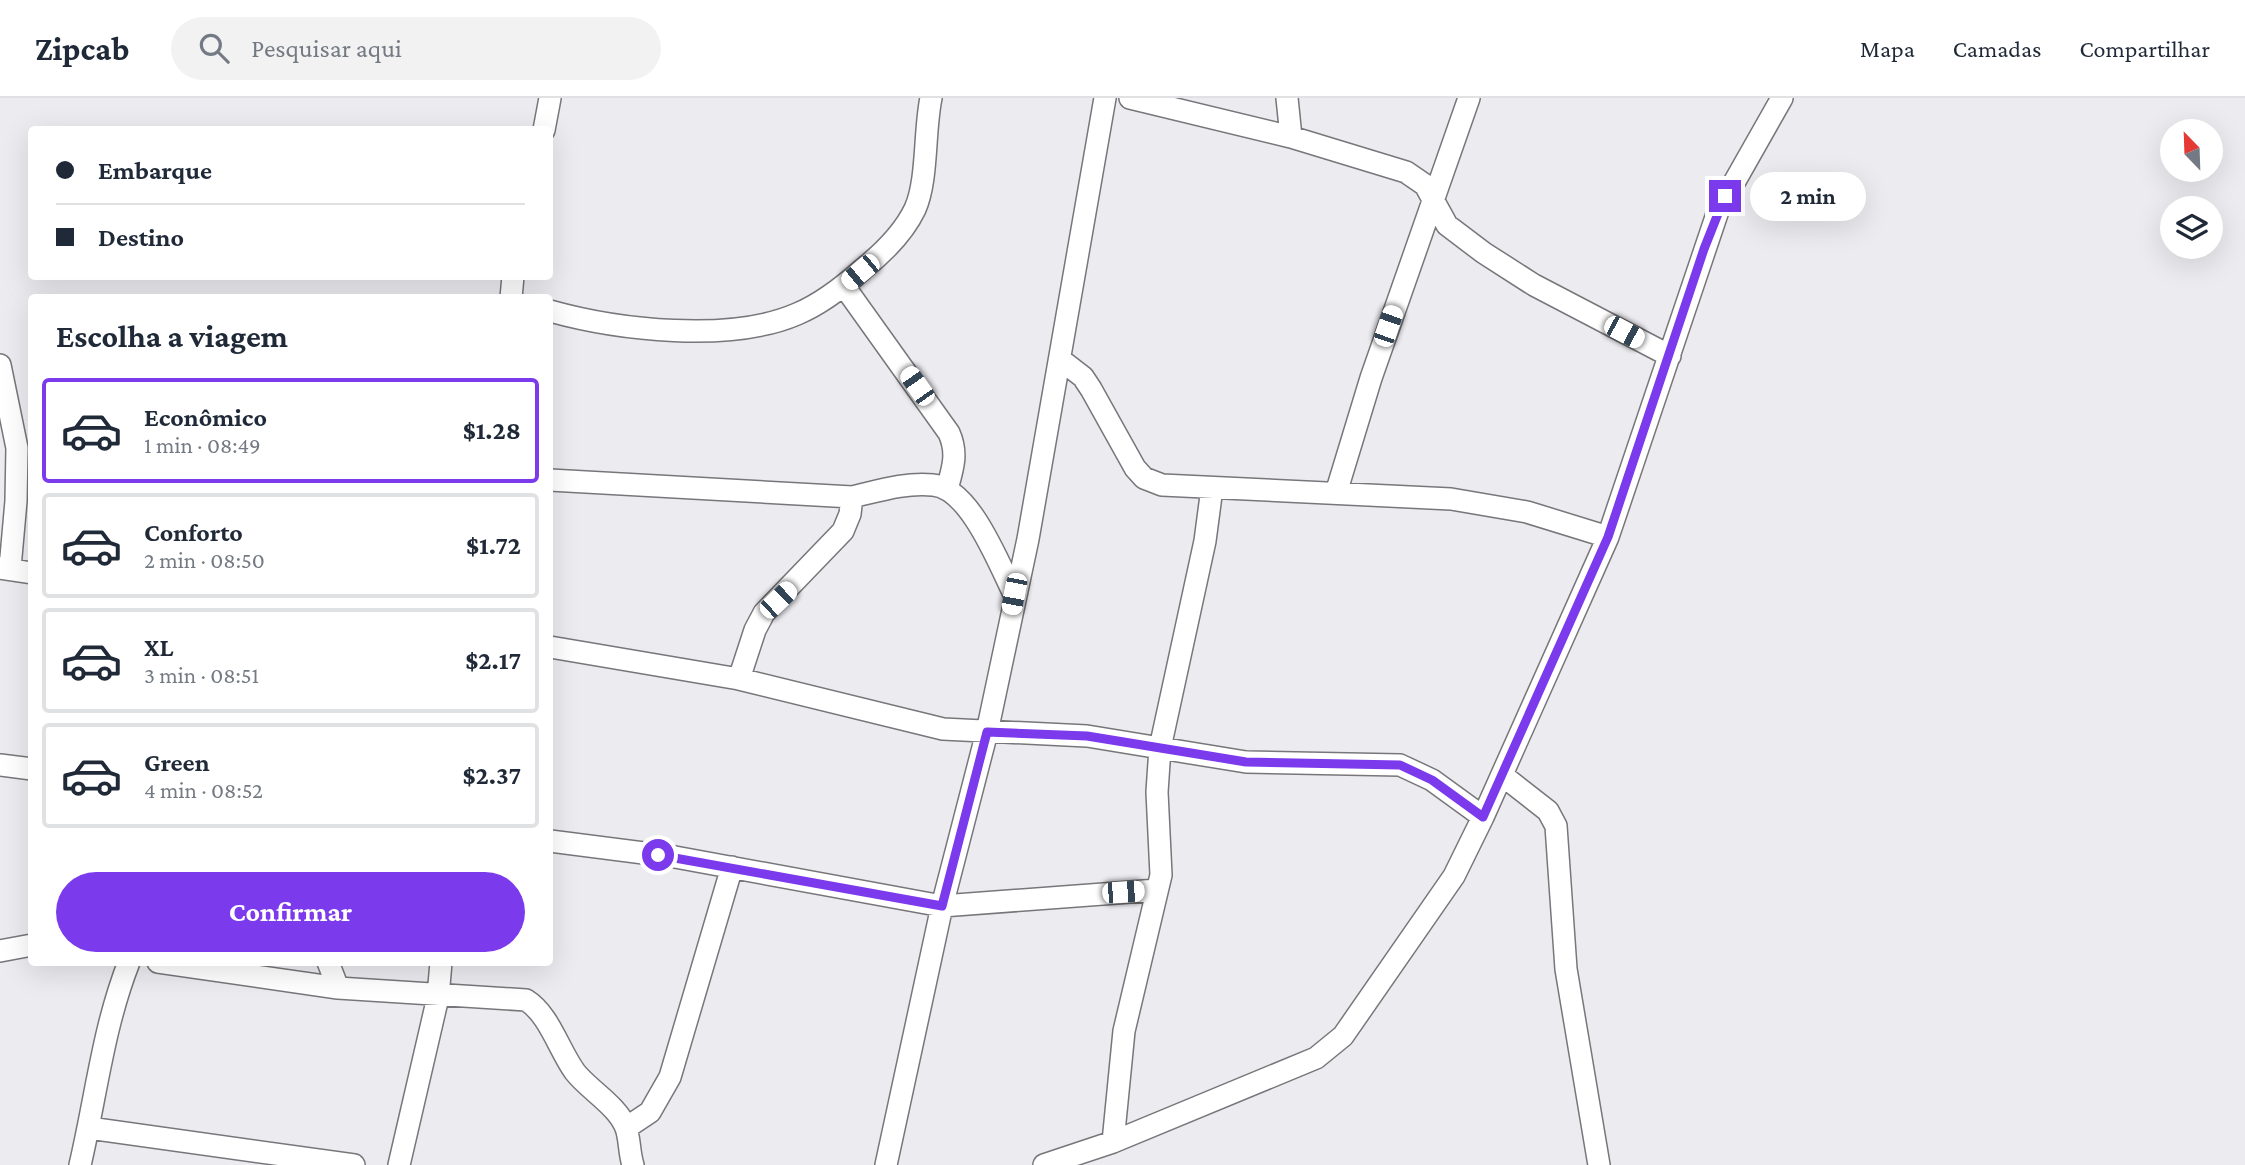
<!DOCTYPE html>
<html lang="pt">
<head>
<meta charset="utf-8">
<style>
	body { margin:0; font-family:"Crimson Pro",serif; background:#f2f2f3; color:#1f2937; height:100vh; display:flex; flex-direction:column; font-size:26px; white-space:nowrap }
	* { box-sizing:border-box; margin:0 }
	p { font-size:23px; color:#747a83 }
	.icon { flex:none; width:38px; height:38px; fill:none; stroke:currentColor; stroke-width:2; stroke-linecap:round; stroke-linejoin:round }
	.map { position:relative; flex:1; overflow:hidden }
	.panel { position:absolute; left:28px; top:196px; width:525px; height:672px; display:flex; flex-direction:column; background:#fff; border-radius:7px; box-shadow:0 7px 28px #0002 }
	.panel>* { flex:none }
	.banner { position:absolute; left:28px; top:28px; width:525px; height:154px; border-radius:7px; box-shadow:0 7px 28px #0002; display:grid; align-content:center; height:154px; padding:0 28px; background:#fff }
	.needle { width:46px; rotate:337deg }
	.controls { position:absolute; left:2160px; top:21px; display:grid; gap:14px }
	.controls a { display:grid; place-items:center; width:63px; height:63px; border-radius:50%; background:#fff; box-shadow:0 7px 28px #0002; font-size:35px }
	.end { position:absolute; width:32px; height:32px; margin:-16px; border:9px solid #7c3aed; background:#fff; box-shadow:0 0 0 4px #fff }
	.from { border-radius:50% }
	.bubble { position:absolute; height:49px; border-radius:24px; background:#fff; box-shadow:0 7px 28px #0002; font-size:23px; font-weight:700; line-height:49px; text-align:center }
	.car { position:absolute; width:21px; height:42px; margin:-21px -10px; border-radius:9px; box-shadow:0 0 5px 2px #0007; background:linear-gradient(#fff 24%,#345 0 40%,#fff 0 76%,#345 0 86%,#fff 0) }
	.banner b { display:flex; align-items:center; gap:24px; height:66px; font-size:26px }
	.banner b+b { border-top:2px solid #e0e1e3 }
	.banner i { width:18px; height:18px; background:#1f2937 }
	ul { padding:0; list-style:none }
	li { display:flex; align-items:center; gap:21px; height:105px; margin:0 14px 10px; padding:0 14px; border:4px solid #e0e1e3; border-radius:7px }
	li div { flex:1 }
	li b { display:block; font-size:26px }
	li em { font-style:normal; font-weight:700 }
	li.on { border-color:#7c3aed }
	li>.icon { width:63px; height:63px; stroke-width:1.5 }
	h2 { padding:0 28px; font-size:32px; line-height:84px }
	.button { display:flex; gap:14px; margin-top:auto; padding:14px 28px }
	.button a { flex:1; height:80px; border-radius:42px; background:#7c3aed; color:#fff; font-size:28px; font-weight:700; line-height:80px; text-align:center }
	header { display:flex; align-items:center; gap:42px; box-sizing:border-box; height:98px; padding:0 35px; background:#fff; border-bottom:2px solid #e0e1e3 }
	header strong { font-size:33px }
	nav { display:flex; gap:38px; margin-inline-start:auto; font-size:24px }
	.search { width:490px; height:63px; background:#f2f2f3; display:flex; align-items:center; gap:18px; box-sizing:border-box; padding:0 24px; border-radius:38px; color:#747a83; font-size:26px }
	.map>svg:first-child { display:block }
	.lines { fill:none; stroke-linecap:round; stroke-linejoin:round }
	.minor-casing { stroke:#77767a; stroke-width:24 }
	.minor { stroke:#fff; stroke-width:21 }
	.route { stroke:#7c3aed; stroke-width:9 }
</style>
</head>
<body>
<header>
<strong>Zipcab</strong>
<div class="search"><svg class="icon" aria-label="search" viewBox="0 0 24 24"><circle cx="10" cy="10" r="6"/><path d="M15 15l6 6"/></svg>Pesquisar aqui</div>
<nav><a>Mapa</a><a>Camadas</a><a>Compartilhar</a></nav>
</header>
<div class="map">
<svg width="2245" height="1067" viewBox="0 0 2245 1067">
	<rect width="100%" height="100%" fill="#ecebf0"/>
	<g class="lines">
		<g class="minor-casing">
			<path id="minor" d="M1130,0L1291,39L1406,74L1425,87L1447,127L1484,155L1534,187L1670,258
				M1287,0L1291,39
				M544,32L550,0
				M844,188L949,335C958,355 953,370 947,391
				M511,200L513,178
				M550,213C618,232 730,245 797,216C821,206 844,188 863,171C883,155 904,134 915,111C928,82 924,33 931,0
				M1061,262L1083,279L1091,291L1135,370L1144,380L1162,387L1451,401L1527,414L1608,439
				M0,267L17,350L16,403L10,470
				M550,382L852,399C878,393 906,384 933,387C970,390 999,466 1014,496
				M1336,395L1371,280L1469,0
				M0,470L32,475
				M550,549L739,581L943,631L1087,638L1246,664L1400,667L1432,682L1483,719
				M739,581L755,532L764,515L843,433L850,416L852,399
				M0,667L32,671
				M1502,677L1548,713L1556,728L1566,871L1599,1067
				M550,743L675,759L942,808L1157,792
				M0,853L32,847
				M158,864L338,890L526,902C549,916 559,952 575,974C589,992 618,1008 626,1030C630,1041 629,1055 633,1067
				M328,864L338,890
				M89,1030L354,1067
				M626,1030L650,1014L670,979L732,769
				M1113,1044L1124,933L1161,777L1157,694L1160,650L1205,443L1212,390
				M80,1067C96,999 103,930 129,864
				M399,1067L438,899L441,864
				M886,1067L942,808L987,634L1028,441L1105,0
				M1044,1067L1113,1044L1316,960L1343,938L1454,778L1483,719L1608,439L1718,113L1782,0"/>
		</g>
		<use href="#minor" class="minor"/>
	</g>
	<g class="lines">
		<path class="route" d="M658,757L942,808L987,634L1087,638L1246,664L1400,667L1432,682L1483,719L1608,439L1704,151L1725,98"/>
	</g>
</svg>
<div class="controls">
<a><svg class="needle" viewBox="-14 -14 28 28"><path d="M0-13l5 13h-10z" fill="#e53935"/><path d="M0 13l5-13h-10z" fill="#747a83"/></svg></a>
<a><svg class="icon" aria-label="layers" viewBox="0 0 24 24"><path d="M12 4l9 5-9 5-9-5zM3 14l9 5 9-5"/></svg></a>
</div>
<i class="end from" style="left:658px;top:757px"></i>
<i class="end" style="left:1725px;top:98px"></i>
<div class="bubble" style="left:1750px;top:74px;width:116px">2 min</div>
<i class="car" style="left:860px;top:174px;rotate:230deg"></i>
<i class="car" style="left:1388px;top:228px;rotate:19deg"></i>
<i class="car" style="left:1624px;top:234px;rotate:118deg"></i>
<i class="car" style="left:917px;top:288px;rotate:325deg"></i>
<i class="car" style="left:1014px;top:496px;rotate:191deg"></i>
<i class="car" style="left:778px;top:502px;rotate:46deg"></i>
<i class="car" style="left:1123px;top:794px;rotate:86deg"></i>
<div class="banner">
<b><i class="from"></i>Embarque</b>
<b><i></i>Destino</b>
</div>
<section class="panel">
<h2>Escolha a viagem</h2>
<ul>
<li class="on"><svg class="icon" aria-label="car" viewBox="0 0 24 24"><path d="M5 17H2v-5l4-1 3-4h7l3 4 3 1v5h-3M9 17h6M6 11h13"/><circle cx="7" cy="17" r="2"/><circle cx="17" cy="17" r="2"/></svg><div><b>Econômico</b><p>1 min · 08:49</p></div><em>$1.28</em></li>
<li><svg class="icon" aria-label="car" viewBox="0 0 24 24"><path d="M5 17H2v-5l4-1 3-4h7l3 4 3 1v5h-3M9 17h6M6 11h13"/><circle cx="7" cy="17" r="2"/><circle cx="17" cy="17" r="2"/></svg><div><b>Conforto</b><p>2 min · 08:50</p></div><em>$1.72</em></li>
<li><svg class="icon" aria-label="car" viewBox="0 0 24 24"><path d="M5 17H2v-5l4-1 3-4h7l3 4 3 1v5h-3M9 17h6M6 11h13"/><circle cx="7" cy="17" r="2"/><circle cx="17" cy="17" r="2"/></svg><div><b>XL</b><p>3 min · 08:51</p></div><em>$2.17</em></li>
<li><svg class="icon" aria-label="car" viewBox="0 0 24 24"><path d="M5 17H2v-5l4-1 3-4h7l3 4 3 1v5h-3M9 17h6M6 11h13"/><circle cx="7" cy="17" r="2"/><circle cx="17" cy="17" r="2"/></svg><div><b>Green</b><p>4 min · 08:52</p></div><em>$2.37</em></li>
</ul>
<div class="button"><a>Confirmar</a></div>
</section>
</div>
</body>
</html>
